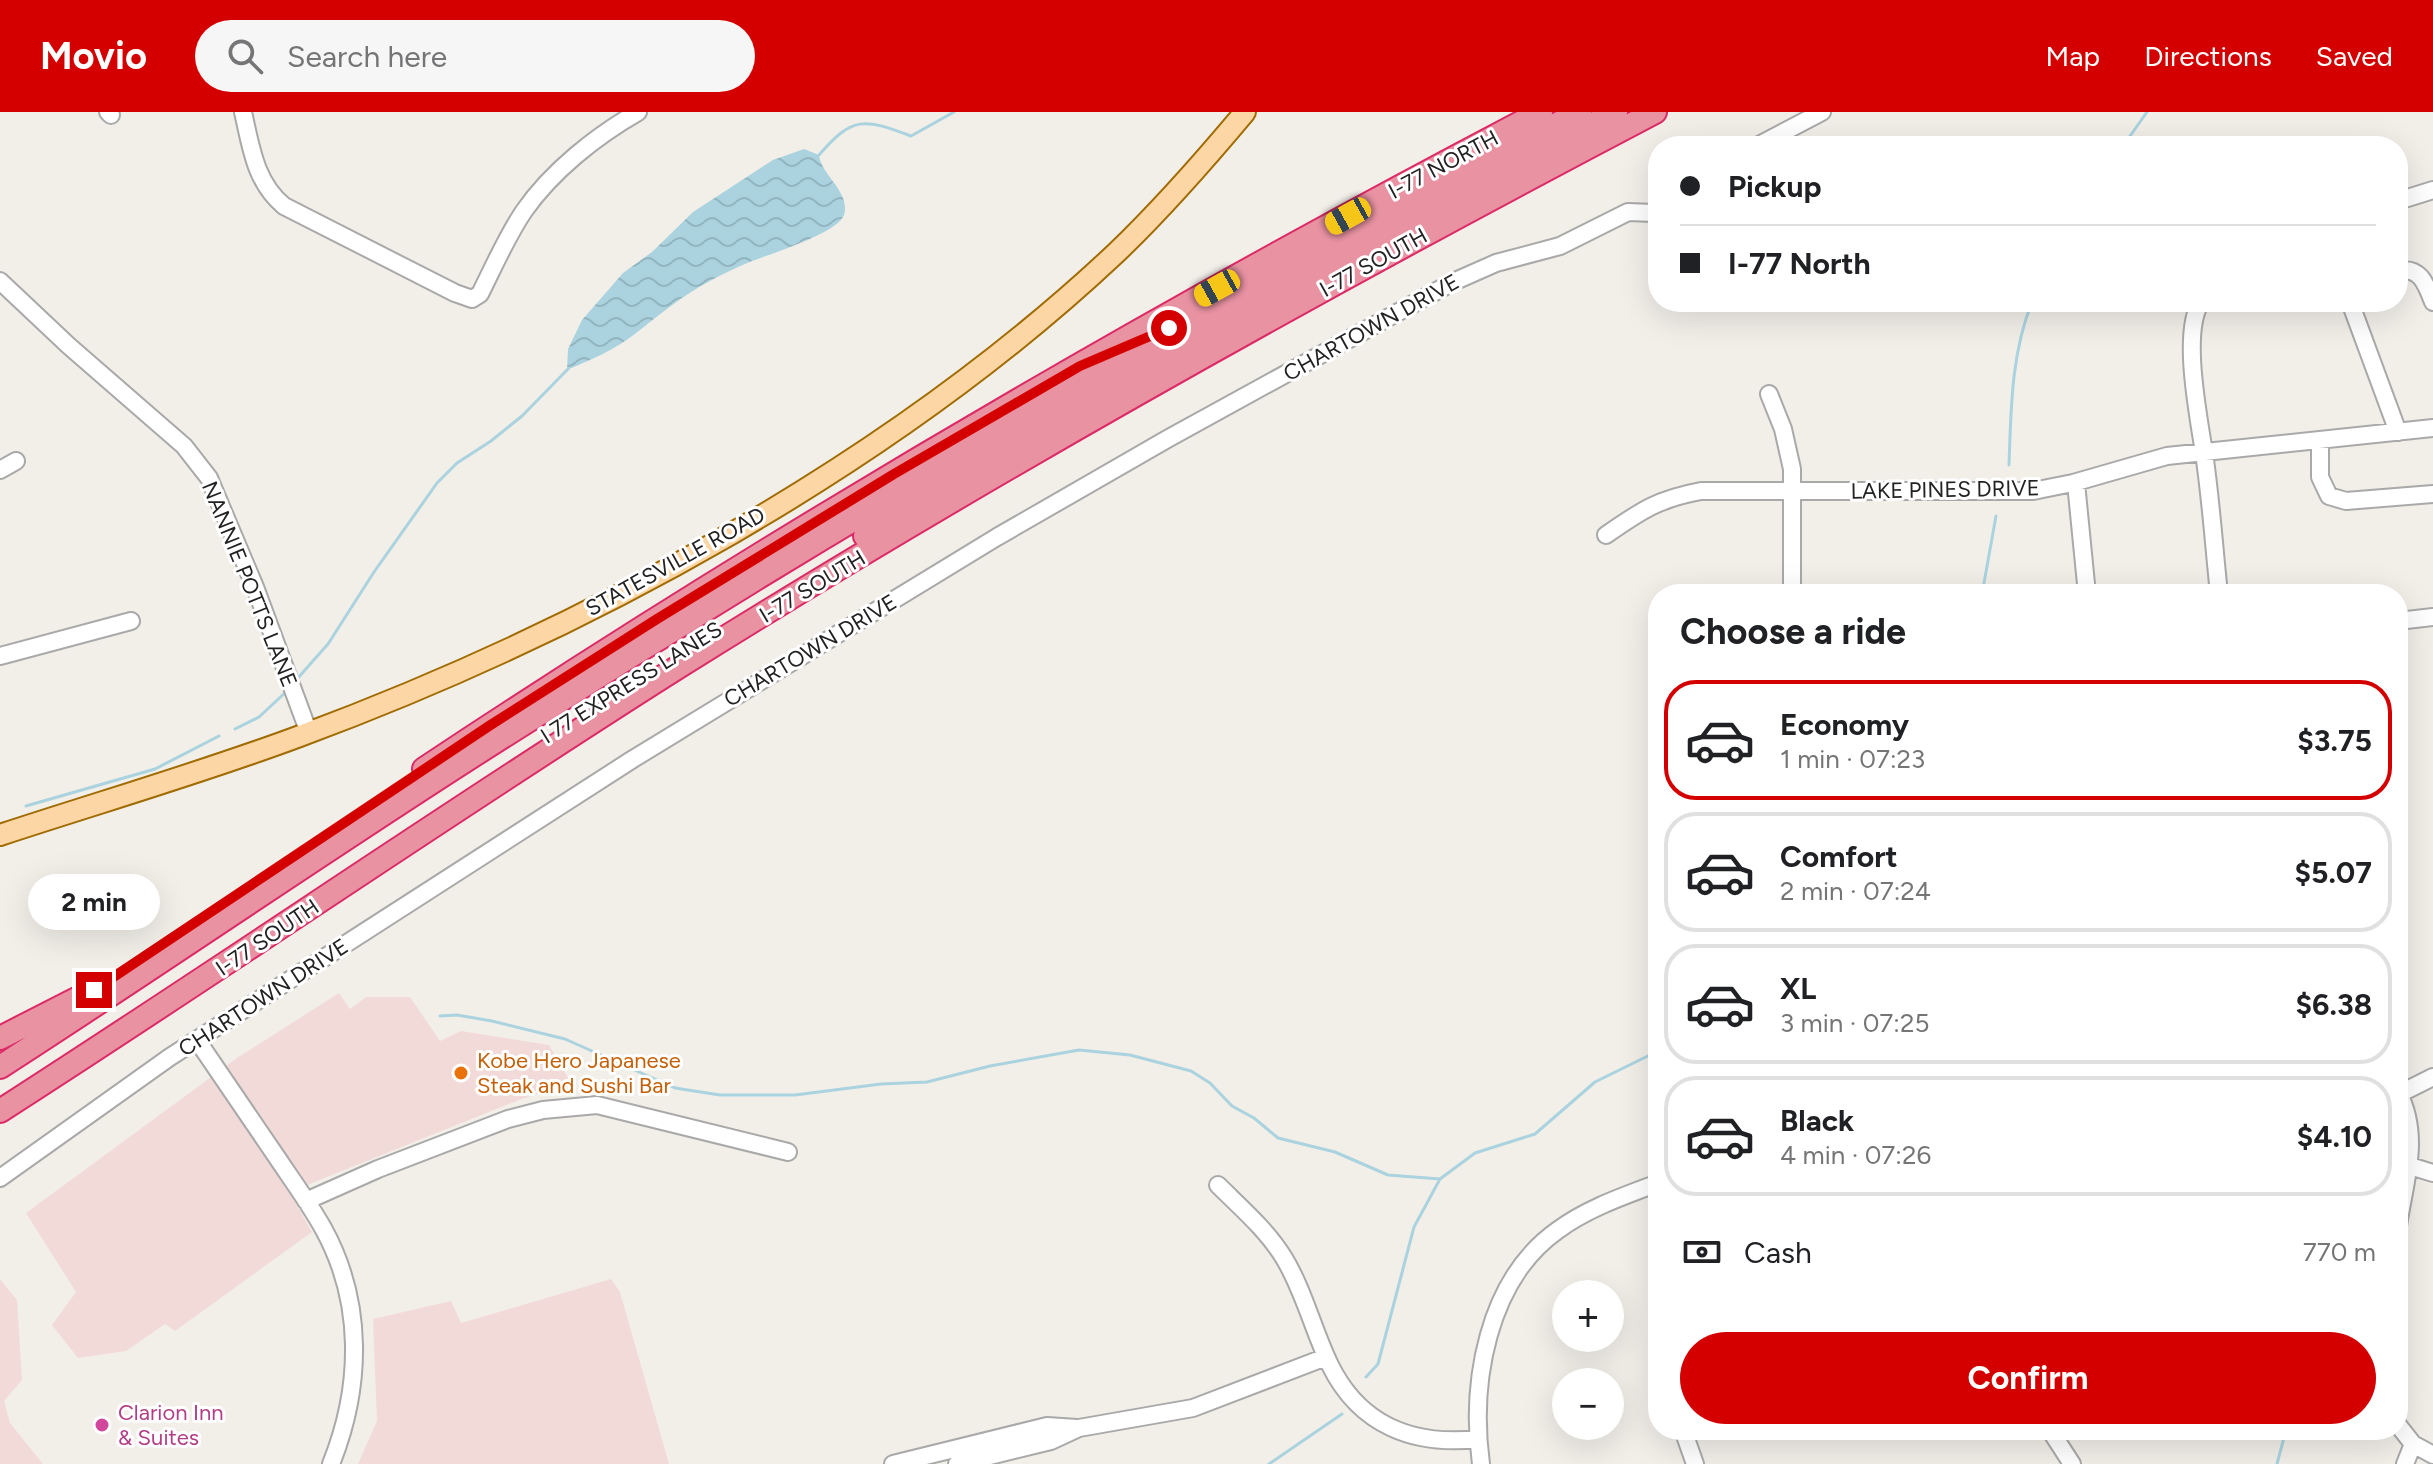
<!DOCTYPE html>
<html lang="en">
<head>
<meta charset="utf-8">
<style>
	body { margin:0; font-family:Figtree,sans-serif; background:#f6f6f6; color:#202124; height:100vh; display:flex; flex-direction:column; font-size:30px; white-space:nowrap }
	* { box-sizing:border-box; margin:0 }
	p { font-size:26px; color:#757577 }
	.icon { flex:none; width:44px; height:44px; fill:none; stroke:currentColor; stroke-width:2; stroke-linecap:round; stroke-linejoin:round }
	.map { position:relative; flex:1; overflow:hidden }
	.panel { position:absolute; left:1648px; top:472px; width:760px; height:856px; display:flex; flex-direction:column; background:#fff; border-radius:32px; box-shadow:0 8px 32px #0002 }
	.panel>* { flex:none }
	.guide { position:absolute; left:1648px; top:24px; width:760px; height:176px; border-radius:32px; box-shadow:0 8px 32px #0002; display:grid; align-content:center; height:176px; padding:0 32px; background:#fff }
	.fabs { position:absolute; left:1552px; top:1168px; display:grid; gap:16px }
	.fabs a { display:grid; place-items:center; width:72px; height:72px; border-radius:50%; background:#fff; box-shadow:0 8px 32px #0002; font-size:40px }
	.end { position:absolute; width:36px; height:36px; margin:-18px; border:10px solid #d40000; background:#fff; box-shadow:0 0 0 4px #fff }
	.from { border-radius:50% }
	.bubble { position:absolute; height:56px; border-radius:28px; background:#fff; box-shadow:0 8px 32px #0002; font-size:26px; font-weight:700; line-height:56px; text-align:center }
	.car { position:absolute; width:24px; height:48px; margin:-24px -12px; border-radius:10px; box-shadow:0 0 6px 2px #0007; background:linear-gradient(#f5c518 24%,#345 0 40%,#f5c518 0 76%,#345 0 86%,#f5c518 0) }
	.guide b { display:flex; align-items:center; gap:28px; height:76px; font-size:30px }
	.guide b+b { border-top:2px solid #e0e0e0 }
	.guide i { width:20px; height:20px; background:#202124 }
	ul { padding:0; list-style:none }
	li { display:flex; align-items:center; gap:24px; height:120px; margin:0 16px 12px; padding:0 16px; border:4px solid #e0e0e0; border-radius:32px }
	li div { flex:1 }
	li b { display:block; font-size:30px }
	li em { font-style:normal; font-weight:700 }
	li.active { border-color:#d40000 }
	li>.icon { width:72px; height:72px; stroke-width:1.5 }
	h2 { padding:0 32px; font-size:36px; line-height:96px }
	.pay { display:flex; align-items:center; gap:20px; height:88px; padding:0 32px; font-size:30px }
	.pay p { margin-inline-start:auto }
	.cta { display:flex; gap:16px; margin-top:auto; padding:16px 32px }
	.cta a { flex:1; height:92px; border-radius:48px; background:#d40000; color:#fff; font-size:32px; font-weight:700; line-height:92px; text-align:center }
	header { display:flex; align-items:center; gap:48px; box-sizing:border-box; height:112px; padding:0 40px; background:#d40000; color:#fff }
	header strong { font-size:38px }
	nav { display:flex; gap:44px; margin-inline-start:auto; font-size:28px }
	.search { width:560px; height:72px; background:#f6f6f6; display:flex; align-items:center; gap:20px; box-sizing:border-box; padding:0 28px; border-radius:44px; color:#757577; font-size:30px }
	.map>svg:first-child { display:block }
	.commercial { fill:#f2dad9 }
	.water { fill:url(#water-waves) }
	.lines { fill:none; stroke-linecap:round; stroke-linejoin:round }
	.stream { stroke:#aad3df; stroke-width:3 }
	.minor-casing { stroke:#a9a9a9; stroke-width:20 }
	.major-casing { stroke:#a06b00; stroke-width:24 }
	.highway-casing { stroke:#dc2a67; stroke-width:26 }
	.minor { stroke:#fff; stroke-width:16 }
	.major { stroke:#fcd6a4; stroke-width:20 }
	.highway { stroke:#e892a2; stroke-width:22 }
	.route { stroke:#d40000; stroke-width:10 }
	.food-dot { fill:#e8710a; stroke:#fff; stroke-width:3 }
	.hotel-dot { fill:#d1479c; stroke:#fff; stroke-width:3 }
	.labels { text-anchor:middle; stroke-width:6; stroke-linejoin:round; paint-order:stroke }
	.street-label { font-size:22px; fill:#222; stroke:#fff }
	.food-label { font-size:22px; fill:#c56008; stroke:#fff; text-anchor:start }
	.hotel-label { font-size:22px; fill:#b23c85; stroke:#fff; text-anchor:start }
</style>
</head>
<body>
<header>
<strong>Movio</strong>
<div class="search"><svg class="icon" aria-label="search" viewBox="0 0 24 24"><circle cx="10" cy="10" r="6"/><path d="M15 15l6 6"/></svg>Search here</div>
<nav><a>Map</a><a>Directions</a><a>Saved</a></nav>
</header>
<div class="map">
<svg width="2433" height="1352" viewBox="0 0 2433 1352">
	<defs>
		<pattern id="water-waves" width="16" height="10" patternUnits="userSpaceOnUse" patternTransform="scale(2)"><rect width="16" height="10" fill="#aad3df"/><path d="M0 5q4-4 8 0t8 0" fill="none" stroke="#92b5bf"/></pattern>
	</defs>
	<rect width="100%" height="100%" fill="#f2efe9"/>
	<path class="commercial" d="M339,881L350,897L366,885H410L440,929L461,919L549,933L571,971L519,988L312,1071L291,1083L312,1120L175,1219L165,1212L126,1239L78,1246L52,1213L76,1180L26,1101L237,946Z
		M0,1167L17,1188L22,1268L4,1289L10,1311L43,1352H0Z
		M611,1167L620,1180L669,1352H358L377,1309L373,1207L451,1189L461,1211Z"/>
	<path class="water" d="M804,37L819,43C821,63 851,80 844,103C838,121 770,142 752,149C723,161 696,175 671,194C651,208 634,225 612,237C598,245 582,251 567,258L568,237L582,208L623,161L652,140L693,100L773,48Z"/>
	<g class="lines">
		<path class="stream" d="M2123,34L2147,0
			M819,43C853,4 863,6 911,24L954,0
			M2009,353C2011,298 2011,242 2032,190
			M1982,482L1996,404
			M297,567L328,532L374,460L437,371L457,351L491,329L522,304L568,257
			M235,617L259,605L287,579
			M26,694L155,657L219,624
			M440,904L457,903L492,909L565,927L675,976L720,983H795L881,972L927,970L990,954L1079,938L1130,943L1191,959L1210,971L1232,994L1254,1006L1278,1026L1335,1040L1388,1063L1440,1067
			M1366,1265L1378,1252L1414,1115L1440,1067L1475,1041L1535,1022L1595,970L1658,939
			M1269,1352L1342,1302
			M2277,1352L2286,1318"/>
		<g class="minor-casing">
			<path id="minor" d="M108,0L111,3
				M243,0C251,35 255,70 284,94L455,181L472,187L480,182C494,154 507,124 524,99C552,59 596,24 638,0
				M1757,34L1822,0
				M2398,89L2433,78
				M2398,159C2420,154 2426,172 2433,190
				M0,169L69,234L184,334L209,366L255,475L309,621
				M2201,190C2181,220 2199,306 2204,341C2211,388 2214,435 2219,482
				M2350,190L2398,320
				M1769,282L1783,317L1792,357V482
				M2320,328V365L2329,384L2346,389L2433,382
				M0,358L16,349
				M2076,371L2087,482
				M1606,423C1642,398 1658,387 1701,379H2033L2073,371L2167,344L2433,316
				M2398,509L2433,505
				M0,544L131,509
				M197,928C223,966 249,1005 276,1044C292,1068 309,1091 323,1116C364,1190 362,1275 331,1352
				M2398,980C2421,1024 2405,1068 2398,1114
				M2399,982L2433,965
				M2400,1051L2433,1061
				M0,1066L170,945L633,647L997,425L1169,326L1453,170L1496,151L1560,134L1628,100L1654,101L1658,93
				M1218,1073C1241,1096 1267,1118 1284,1146C1304,1179 1313,1218 1330,1253C1360,1314 1414,1334 1478,1327
				M306,1089L378,1057L508,1007L543,998L597,993L788,1040
				M2398,1313L2413,1332L2433,1343
				M1683,1318L1695,1352
				M2050,1318L2072,1352
				M893,1352L1047,1314L1077,1316
				M957,1352L1051,1329L1079,1316L1193,1296L1326,1245
				M1481,1352C1470,1271 1487,1168 1558,1118C1588,1096 1624,1084 1658,1071
				M2405,1352L2413,1332"/>
		</g>
		<g class="major-casing">
			<path id="major" d="M0,723C100,690 201,661 300,624C586,518 893,351 1116,141C1162,97 1204,49 1245,0"/>
		</g>
		<g class="highway-casing">
			<path id="highway" d="M865,424C1110,273 1361,134 1616,0
				M424,657C784,418 1159,200 1541,0
				M0,926L94,878
				M0,955C166,848 329,735 496,629C848,404 1210,194 1580,0
				M0,999C229,852 453,697 683,552C999,354 1325,173 1655,0"/>
		</g>
		<use href="#minor" class="minor"/>
		<use href="#major" class="major"/>
		<use href="#highway" class="highway"/>
	</g>
	<g class="lines">
		<path class="route" d="M94,878L489,614L657,507L894,362L1080,254L1169,216"/>
	</g>
	<circle class="food-dot" cx="461" cy="961" r="8"/>
	<circle class="hotel-dot" cx="102" cy="1313" r="8"/>
	<g class="labels">
		<g class="street-label">
			<text transform="translate(1443 52) rotate(-28)" y="8">I-77 NORTH</text>
			<text transform="translate(1373 150) rotate(-29)" y="8">I-77 SOUTH</text>
			<text transform="translate(1371 215) rotate(-29)" y="8">CHARTOWN DRIVE</text>
			<text transform="translate(1945 377) rotate(-1)" y="8">LAKE PINES DRIVE</text>
			<text transform="translate(675 449) rotate(-29)" y="8">STATESVILLE ROAD</text>
			<text transform="translate(250 472) rotate(68)" y="8">NANNIE POTTS LANE</text>
			<text transform="translate(812 474) rotate(-31)" y="8">I-77 SOUTH</text>
			<text transform="translate(810 538) rotate(-31)" y="8">CHARTOWN DRIVE</text>
			<text transform="translate(631 570) rotate(-32)" y="8">I 77 EXPRESS LANES</text>
			<text transform="translate(267 825) rotate(-34)" y="8">I-77 SOUTH</text>
			<text transform="translate(263 885) rotate(-33)" y="8">CHARTOWN DRIVE</text>
		</g>
		<g class="food-label">
			<text x="477" y="956">Kobe Hero Japanese<tspan x="477" dy="25">Steak and Sushi Bar</tspan></text>
		</g>
		<g class="hotel-label">
			<text x="118" y="1308">Clarion Inn<tspan x="118" dy="25">&amp; Suites</tspan></text>
		</g>
	</g>
</svg>
<div class="fabs">
<a>+</a>
<a>−</a>
</div>
<i class="end from" style="left:1169px;top:216px"></i>
<i class="end" style="left:94px;top:878px"></i>
<div class="bubble" style="left:28px;top:762px;width:132px">2 min</div>
<i class="car" style="left:1348px;top:104px;rotate:241deg"></i>
<i class="car" style="left:1217px;top:176px;rotate:241deg"></i>
<div class="guide">
<b><i class="from"></i>Pickup</b>
<b><i></i>I-77 North</b>
</div>
<section class="panel">
<h2>Choose a ride</h2>
<ul>
<li class="active"><svg class="icon" aria-label="car" viewBox="0 0 24 24"><path d="M5 17H2v-5l4-1 3-4h7l3 4 3 1v5h-3M9 17h6M6 11h13"/><circle cx="7" cy="17" r="2"/><circle cx="17" cy="17" r="2"/></svg><div><b>Economy</b><p>1 min · 07:23</p></div><em>$3.75</em></li>
<li><svg class="icon" aria-label="car" viewBox="0 0 24 24"><path d="M5 17H2v-5l4-1 3-4h7l3 4 3 1v5h-3M9 17h6M6 11h13"/><circle cx="7" cy="17" r="2"/><circle cx="17" cy="17" r="2"/></svg><div><b>Comfort</b><p>2 min · 07:24</p></div><em>$5.07</em></li>
<li><svg class="icon" aria-label="car" viewBox="0 0 24 24"><path d="M5 17H2v-5l4-1 3-4h7l3 4 3 1v5h-3M9 17h6M6 11h13"/><circle cx="7" cy="17" r="2"/><circle cx="17" cy="17" r="2"/></svg><div><b>XL</b><p>3 min · 07:25</p></div><em>$6.38</em></li>
<li><svg class="icon" aria-label="car" viewBox="0 0 24 24"><path d="M5 17H2v-5l4-1 3-4h7l3 4 3 1v5h-3M9 17h6M6 11h13"/><circle cx="7" cy="17" r="2"/><circle cx="17" cy="17" r="2"/></svg><div><b>Black</b><p>4 min · 07:26</p></div><em>$4.10</em></li>
</ul>
<div class="pay"><svg class="icon" aria-label="cash" viewBox="0 0 24 24"><path d="M3 7h18v10H3z"/><circle cx="12" cy="12" r="2"/></svg>Cash<p>770 m</p></div>
<div class="cta"><a>Confirm</a></div>
</section>
</div>
</body>
</html>
